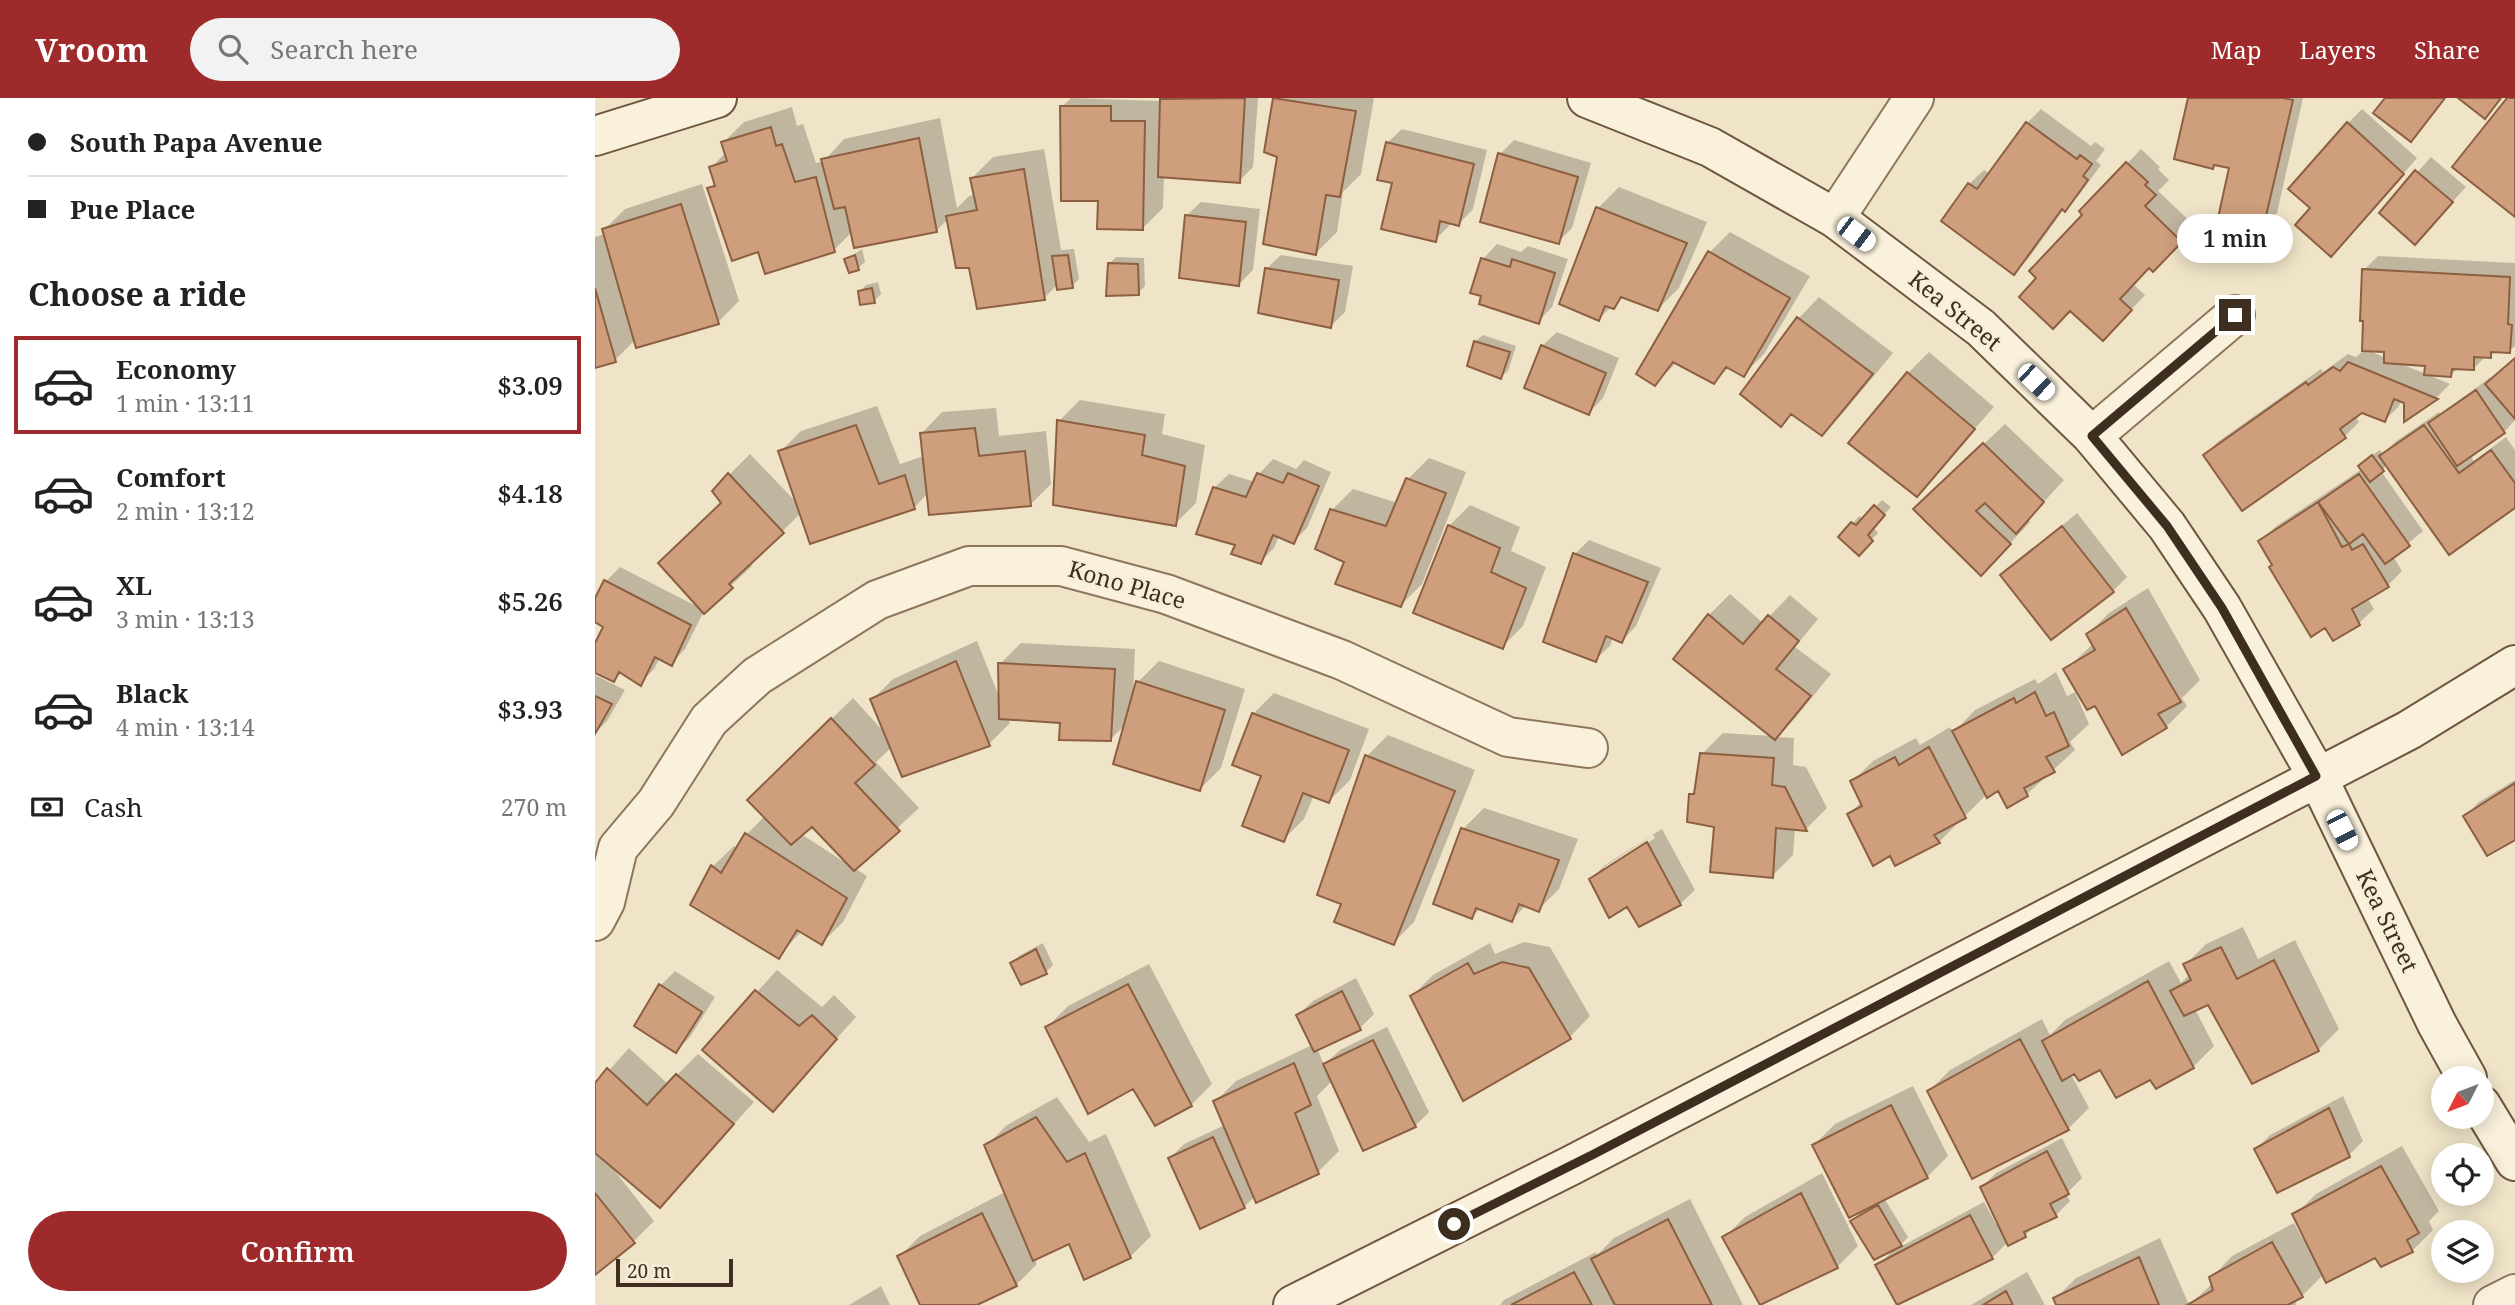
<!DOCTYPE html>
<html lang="en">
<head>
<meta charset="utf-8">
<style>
	body { margin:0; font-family:"Noto Serif",serif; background:#f2f2f2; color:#222; height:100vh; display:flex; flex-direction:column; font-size:26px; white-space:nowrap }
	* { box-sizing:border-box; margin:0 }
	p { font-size:23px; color:#767676 }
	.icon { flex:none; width:38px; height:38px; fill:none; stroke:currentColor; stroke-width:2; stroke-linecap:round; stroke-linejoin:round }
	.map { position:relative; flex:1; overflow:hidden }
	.drawer { display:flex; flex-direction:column; background:#fff; width:595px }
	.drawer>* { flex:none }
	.banner { display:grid; align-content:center; height:154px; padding:0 28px; background:#fff }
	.needle { width:46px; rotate:228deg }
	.fabs { position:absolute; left:1836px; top:968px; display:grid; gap:14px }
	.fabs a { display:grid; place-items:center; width:63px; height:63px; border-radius:50%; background:#fff; box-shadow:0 4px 18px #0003; font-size:35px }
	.scale { position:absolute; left:21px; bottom:18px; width:117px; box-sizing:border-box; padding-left:7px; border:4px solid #3d2e20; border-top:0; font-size:19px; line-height:24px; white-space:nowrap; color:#3d2e20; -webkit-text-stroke:5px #f7eed8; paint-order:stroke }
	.end { position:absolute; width:32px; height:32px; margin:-16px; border:9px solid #3d2e20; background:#fff; box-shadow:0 0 0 4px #fff }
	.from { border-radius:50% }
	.bubble { position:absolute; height:49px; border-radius:24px; background:#fff; box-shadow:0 4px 18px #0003; font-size:23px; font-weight:600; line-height:49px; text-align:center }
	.car { position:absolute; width:21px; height:42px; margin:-21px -10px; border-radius:9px; box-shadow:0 0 5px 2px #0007; background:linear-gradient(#fff 24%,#345 0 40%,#fff 0 76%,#345 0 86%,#fff 0) }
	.banner b { display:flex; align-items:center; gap:24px; height:66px; font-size:26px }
	.banner b+b { border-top:2px solid #e0e0e0 }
	.banner i { width:18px; height:18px; background:#222 }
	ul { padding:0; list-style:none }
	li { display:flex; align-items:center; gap:21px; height:98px; margin:0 14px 10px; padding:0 14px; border:4px solid transparent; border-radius:0px }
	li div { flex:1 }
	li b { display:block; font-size:26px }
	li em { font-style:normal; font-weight:600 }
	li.selected { border-color:#9e2a2b }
	li>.icon { width:63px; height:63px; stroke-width:1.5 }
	h2 { padding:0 28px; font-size:32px; line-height:84px }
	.pay { display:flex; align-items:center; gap:18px; height:77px; padding:0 28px; font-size:26px }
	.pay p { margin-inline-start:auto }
	.primary-button { display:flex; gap:14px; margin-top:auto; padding:14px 28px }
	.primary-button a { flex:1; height:80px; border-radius:42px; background:#9e2a2b; color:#fff; font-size:28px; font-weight:600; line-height:80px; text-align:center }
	header { display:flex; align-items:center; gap:42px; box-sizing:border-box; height:98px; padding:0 35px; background:#9e2a2b; color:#fff }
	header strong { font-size:33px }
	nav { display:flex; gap:38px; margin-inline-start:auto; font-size:24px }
	.search { width:490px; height:63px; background:#f2f2f2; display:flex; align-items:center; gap:18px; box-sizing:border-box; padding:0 24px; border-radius:38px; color:#767676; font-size:26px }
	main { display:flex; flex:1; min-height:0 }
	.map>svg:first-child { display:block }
	.shadow { fill:#0003; fill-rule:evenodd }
	.building { fill:#cf9f7d; stroke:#8d5f41; stroke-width:2 }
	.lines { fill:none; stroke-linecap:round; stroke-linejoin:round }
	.street-casing { stroke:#8d765c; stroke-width:42 }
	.secondary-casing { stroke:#6f573f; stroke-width:42 }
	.street { stroke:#faf1dc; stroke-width:38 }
	.secondary { stroke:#faf1dc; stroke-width:38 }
	.route { stroke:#3d2e20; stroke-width:9 }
	.labels { text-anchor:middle; stroke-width:5; stroke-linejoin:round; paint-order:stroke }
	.street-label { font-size:23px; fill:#3d2e20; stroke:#f7eed8 }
</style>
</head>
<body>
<header>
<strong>Vroom</strong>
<div class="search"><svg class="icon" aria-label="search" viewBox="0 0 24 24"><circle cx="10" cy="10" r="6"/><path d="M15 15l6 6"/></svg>Search here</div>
<nav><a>Map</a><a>Layers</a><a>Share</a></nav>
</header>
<main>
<section class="drawer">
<div class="banner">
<b><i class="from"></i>South Papa Avenue</b>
<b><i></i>Pue Place</b>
</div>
<h2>Choose a ride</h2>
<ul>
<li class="selected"><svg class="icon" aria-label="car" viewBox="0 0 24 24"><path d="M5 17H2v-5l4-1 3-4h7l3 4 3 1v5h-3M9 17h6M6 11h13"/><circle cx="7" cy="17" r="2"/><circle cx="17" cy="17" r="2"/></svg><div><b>Economy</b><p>1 min · 13:11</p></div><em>$3.09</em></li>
<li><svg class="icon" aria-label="car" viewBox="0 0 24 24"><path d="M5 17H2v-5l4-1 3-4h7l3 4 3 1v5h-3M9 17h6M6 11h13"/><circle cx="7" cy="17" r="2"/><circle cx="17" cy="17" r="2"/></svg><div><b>Comfort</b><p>2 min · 13:12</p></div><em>$4.18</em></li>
<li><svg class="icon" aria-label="car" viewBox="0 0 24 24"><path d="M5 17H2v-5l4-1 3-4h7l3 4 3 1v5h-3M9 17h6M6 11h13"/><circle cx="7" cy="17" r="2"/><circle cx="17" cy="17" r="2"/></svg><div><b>XL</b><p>3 min · 13:13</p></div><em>$5.26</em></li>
<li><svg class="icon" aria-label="car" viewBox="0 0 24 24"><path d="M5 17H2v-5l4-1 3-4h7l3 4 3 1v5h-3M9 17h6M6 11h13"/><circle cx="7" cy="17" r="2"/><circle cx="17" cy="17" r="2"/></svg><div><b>Black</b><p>4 min · 13:14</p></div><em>$3.93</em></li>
</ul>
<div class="pay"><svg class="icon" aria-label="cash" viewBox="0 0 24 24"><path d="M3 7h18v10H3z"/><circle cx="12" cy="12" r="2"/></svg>Cash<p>270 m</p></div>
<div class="primary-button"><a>Confirm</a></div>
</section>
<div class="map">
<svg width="1920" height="1207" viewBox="0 0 1920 1207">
	<rect width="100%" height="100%" fill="#f0e4c8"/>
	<path class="shadow" d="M476,0L566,3L569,0H663L658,69L644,83L569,78L568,110L547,131L505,102L467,9Z
		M680,0H779L766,76L748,94L742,134L721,155L684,58Z
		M1594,0H1708L1682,115L1668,129L1636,68L1621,65L1618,69Z
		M1792,0H1851L1816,42Z
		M197,9L202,28L208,26L221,65L229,63L249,41L345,20L362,110L374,98L381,96L377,80L398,59L449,51L466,152L479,151L484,181L477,188L463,186L449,200L375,168L353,121L341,133L257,134L239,152H164L114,90L121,84L116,70L131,54L128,45L149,24Z
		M1446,11L1496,48L1500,44L1510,51L1501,63L1506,67L1484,97L1469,111L1433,161L1419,175L1374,86L1389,72L1395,76L1432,25Z
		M1767,11L1822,60L1750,143L1753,25Z
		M807,31L892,52L878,111L864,126L855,124L854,128L840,142L799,84L792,45Z
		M919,42L996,65L977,130L963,144L905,56Z
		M1546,51L1565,69L1563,71L1574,82L1563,93L1600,128L1558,171L1554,168L1538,186L1550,197L1522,227L1444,180L1489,117L1487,113Z
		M1836,59L1871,89L1820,145L1786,115Z
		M107,86L144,203L123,224L40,242L20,262L0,268V139L10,136L9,132L30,111Z
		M1024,89L1112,124L1084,190L1063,211L1029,198L1003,221L966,205L1003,110Z
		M606,104L665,111L658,172L643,187L591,118Z
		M1135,134L1215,178L1169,256L1148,277L1134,269L1119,284L1082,264L1060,286L1114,155Z
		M902,146L926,154L933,148L973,161L957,209L943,224L888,161Z
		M267,151L270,164L263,170L251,162Z
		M686,157L758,168L750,214L736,228L671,171Z
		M1783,158L1920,165V248L1914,253H1901L1895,258H1891L1878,271L1863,270L1856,277L1831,276L1855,286L1842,299L1811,321V304L1806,302L1804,308L1790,322L1767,313L1760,318L1764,324L1750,338L1648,410L1610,357L1624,343L1726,271L1728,274L1753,256L1761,259L1769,252V172ZM1772,252L1791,253V260ZM1804,265L1832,266L1831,276Z
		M521,159L549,160L550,188L543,195L514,166Z
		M283,184L286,196L279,203L265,193L271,187Z
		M1224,199L1298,255L1248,315L1227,336L1197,315L1204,220Z
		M962,234L1024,260L1008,300L994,315L947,248Z
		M888,237L921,248L913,273L906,279L874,267L881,243Z
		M1334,254L1399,309L1322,396L1256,345L1313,275Z
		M1920,260V322L1909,334L1875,357L1879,363L1911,339L1920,352V408L1792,367L1786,373L1828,433L1798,458L1807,473L1793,487L1772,500L1779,511L1764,525L1738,540L1679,466L1666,444L1680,429L1767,371L1772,361L1785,352L1788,356L1800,344L1844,314L1845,316L1896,279L1897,281Z
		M485,302L570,316L567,336L610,347L601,405L580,426L464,323Z
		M282,308L305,366L329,358L327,335L347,314L401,310L404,338L451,333L456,386L435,407L333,395L319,410L206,415L155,465L157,468L109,513L90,551L76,566L65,560L59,571L45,585L27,574L19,582L0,573V549L11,528L0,522V504L11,483L25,469L107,511L134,377L155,356L204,407L185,354L206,333Z
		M1410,326L1469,382L1433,421L1435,424L1407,454L1341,391Z
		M834,360L871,374L827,486L806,507L752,463L737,412L758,391L803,405L813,381Z
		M678,361L701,371L709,362L736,374L712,430L698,444L684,438L679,450L665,464L642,446L619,390L634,376L660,384L664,376Z
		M1287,402L1296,409L1278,429L1283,435L1264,455L1258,425L1264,418L1268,421Z
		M875,407L925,429L916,453L951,469L928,528L907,549L854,428Z
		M1482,415L1532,479L1518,493L1407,478Z
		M994,442L1066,470L1041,528L1027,543L1018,539L1015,548L1000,562L980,456Z
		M1553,490L1605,582L1587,600L1592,608L1571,629L1528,655L1500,605L1471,571L1498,546L1493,536L1514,515Z
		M1135,496L1168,525L1195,497L1223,521L1200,549L1236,576L1201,619L1181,639L1199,640L1198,667L1211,669L1232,710L1211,731L1200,730L1198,757L1177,778L1120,728L1096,697L1101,691L1107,656L1128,635L1177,638L1081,561L1114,517Z
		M382,543L405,601V566L426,545L540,551L538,597L543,584L564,563L650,591L626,670L605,691L531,626L515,642L467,623L412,619L415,625L394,646L297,649L281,664L324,710L259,770L272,778L248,824L227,845L207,833L183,858L97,806L118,768L139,748L143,751L152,736L170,718L175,681L258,600L290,635L277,602L298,581ZM217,727L254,767L206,736Z
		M1461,574L1472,598L1480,594L1494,626L1475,644L1480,652L1432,696L1404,691L1392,696L1344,744L1295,756L1254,716L1267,703L1257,684L1278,663L1321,640L1325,647L1355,629L1358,635L1380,612L1440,581L1443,586Z
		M0,577L30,592L12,623L0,635Z
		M679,595L774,631L755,682L734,703L719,697L709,721L688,742L668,677L658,616Z
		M793,637L880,672L819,824L798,845L749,805L772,658Z
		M1920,682V739L1870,718L1884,704Z
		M889,710L983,741L964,791L943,812L931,807L917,822L886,810L877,819L868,731Z
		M1067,731L1100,792L1085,806L1045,827L1033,807L996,781L1010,767ZM1058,737L1060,740L1009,773V769Z
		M1648,829L1663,861L1700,842L1744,931L1723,952L1614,904L1600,911L1619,948L1598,969L1555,980L1505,970L1476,976L1494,1010L1473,1031L1334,993L1355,972L1447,921L1455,937L1470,922L1574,863L1586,885L1595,876L1590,867L1611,846Z
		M929,844L955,849L995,918L975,939L817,898L838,877L895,845L900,856Z
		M448,845L458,867L451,874L417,865L424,858Z
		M554,866L617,986L596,1007L561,1025L538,989L452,929L473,908Z
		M182,872L227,909L239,897L261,919L178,1011L110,951Z
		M80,873L120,899L95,939L81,953L41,927L66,887Z
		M761,880L779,916L765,930L722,950L729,967L745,952L792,929L834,1014L820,1028L738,982L722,998L744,1053L723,1074L660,1098L649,1109L575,1060L589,1046L630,1027L620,1004L641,983L717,947L703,917L718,903Z
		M34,950L73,986L103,956L159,1004L65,1108L16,1068L59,1123L38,1144L0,1175V988Z
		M1318,988L1353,1058L1332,1079L1289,1100L1313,1139L1303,1150L1389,1104L1401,1126L1404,1125L1387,1089L1401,1075L1467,1040L1487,1080L1471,1096L1475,1103L1461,1117L1441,1126L1430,1138L1413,1144L1397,1160L1283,1168L1301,1149L1257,1123L1268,1112L1219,1047L1240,1026Z
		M1748,998L1768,1043L1754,1057L1661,1051L1675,1037Z
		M462,999L494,1044L511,1036L556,1138L535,1159L475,1144L439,1161L442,1166L421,1187L377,1207H327L304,1159L325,1138L410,1094L391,1048L412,1027Z
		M1807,1048L1844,1113L1834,1123L1838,1132L1817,1153L1780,1158L1728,1177L1707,1198L1700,1202L1701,1207H1463L1460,1201L1481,1180L1565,1140L1594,1207L1618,1185L1616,1180L1637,1158L1699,1125L1709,1143L1712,1142L1700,1117L1721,1096Z
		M1227,1075L1263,1148L1242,1169L1129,1140L1150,1119Z
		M1095,1101L1148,1207H905L909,1202L1001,1154L1002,1157L1019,1140Z
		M1432,1174L1450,1207H1376Z
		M286,1188L295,1207H254Z"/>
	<path class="building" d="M650,0L645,85L563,79L565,1Z
		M678,0L761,13L745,99L731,97L721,157L668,146L682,59L669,54Z
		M1593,0H1688L1698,2L1668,131L1623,120L1634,70L1619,67L1618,71L1579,61Z
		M1790,0H1850L1816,44L1778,15Z
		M1863,0H1906L1890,21Z
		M1912,0H1920V119L1857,69Z
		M465,8H516V23H550L548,132L502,131L503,103H466Z
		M1431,24L1482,61L1485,57L1497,66L1488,78L1493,82L1470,114L1467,111L1419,177L1346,123L1373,85L1382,91Z
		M1752,24L1809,76L1736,159L1700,127L1715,110L1693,91Z
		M176,29L181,48L187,46L200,84L221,79L240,154L170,176L163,154L137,163L112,90L120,88L114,69L132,63L126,44Z
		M324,40L342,134L259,150L250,109L239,111L226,61Z
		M791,44L879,66L864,128L845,123L841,144L786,131L797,85L782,82Z
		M903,55L983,79L964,146L885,124Z
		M1531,64L1553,84L1550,87L1561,97L1550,108L1587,144L1558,174L1554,170L1525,201L1537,212L1508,243L1475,213L1458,231L1424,199L1441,180L1434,173L1487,117L1484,113Z
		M429,71L450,202L382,211L374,170H361L351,118L382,112L375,80Z
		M1820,72L1858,104L1820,147L1784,115Z
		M86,106L124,226L41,250L7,131Z
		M1001,109L1092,145L1063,213L1026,199L1019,211L1010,208L1004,223L964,206Z
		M590,117L651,124L644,188L584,180Z
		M1113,153L1195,200L1149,279L1131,269L1119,286L1078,264L1060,288L1041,276Z
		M260,157L264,172L254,175L249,161Z
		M473,157L478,190L462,192L457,158Z
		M886,160L915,169L917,161L960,175L944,226L884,206L886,198L875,195Z
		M513,165L543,166L544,197L511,198Z
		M670,170L744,182L736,230L663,215Z
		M1767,171L1915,179L1913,226L1917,227L1915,255L1896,254V260L1879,259V272L1857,271L1856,279L1829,277L1830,268L1789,265V254L1767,253L1768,223H1765Z
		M0,190L21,264L0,270Z
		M277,190L280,205L265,207L263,193Z
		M1202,219L1278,276L1227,338L1196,316L1186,329L1145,296Z
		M879,243L915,254L906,281L872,268Z
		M946,247L1011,275L994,317L929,290Z
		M1920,260V321L1890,286Z
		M1753,264L1843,301L1809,324V305L1799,301L1790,324L1767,315L1745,331L1751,340L1647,413L1608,357L1711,284L1713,287L1738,269L1745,273Z
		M1312,274L1380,331L1322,399L1253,345Z
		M1881,292L1910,335L1862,368L1833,325Z
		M462,322L550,337L547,357L590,368L581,428L458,407Z
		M261,327L284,386L310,377L320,411L215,446L183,353Z
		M1829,327L1864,375L1896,352L1920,385V410L1854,457L1784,358Z
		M380,330L384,358L430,353L436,408L334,417L325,335Z
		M1388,345L1449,404L1421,436L1390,405L1381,413L1416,446L1386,478L1318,411Z
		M1777,357L1789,373L1775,384L1763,368Z
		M133,375L189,435L134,486L138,490L109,516L63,465L126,405L117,393Z
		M662,375L688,385L693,375L724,388L699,446L678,437L666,466L636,456L640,447L601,436L618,389L651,399Z
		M1764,376L1815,448L1790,466L1768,436L1754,446L1723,404Z
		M811,380L851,395L806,509L740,486L749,464L720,451L735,411L791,428Z
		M1723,404L1747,449L1754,446L1757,452L1768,446L1794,489L1757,511L1765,527L1738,543L1730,530L1716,539L1674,469L1677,467L1663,443Z
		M1279,407L1290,417L1273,437L1278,443L1264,458L1243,439L1256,424L1261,427Z
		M853,427L905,450L896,474L931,490L908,551L818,515Z
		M1467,428L1519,494L1456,542L1405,477Z
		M978,455L1053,484L1027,545L1011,538L1001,564L948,544Z
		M9,482L96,527L77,568L60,559L46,588L24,574L19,584L0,575V545L8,529L0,524V500Z
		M1531,510L1586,604L1563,616L1572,630L1527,657L1500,608L1492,612L1468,571L1500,552L1491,536Z
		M1113,516L1148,546L1173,517L1204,543L1181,571L1216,598L1180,642L1078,561Z
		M361,563L395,648L307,679L275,601Z
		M403,565L520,571L516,643L464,642L465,625L404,621Z
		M541,583L630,612L605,693L518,666Z
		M1440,594L1451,618L1459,614L1474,648L1451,659L1460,674L1429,690L1433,698L1412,710L1403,693L1392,700L1357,633L1419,600L1421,605Z
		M0,598L17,606L0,636Z
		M657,615L754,652L734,705L708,695L689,744L647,728L666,678L637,667Z
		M236,620L280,667L260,685L305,733L259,773L217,729L196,747L152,702Z
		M1334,649L1371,720L1339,737L1345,745L1300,768L1295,758L1278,768L1252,716L1267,708L1255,683L1300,659L1304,667Z
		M1105,655L1179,660L1177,687L1190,689L1212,733L1181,730L1178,780L1115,774L1119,729L1092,724L1094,696H1099Z
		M770,657L860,693L799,847L739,824L746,806L722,797Z
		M1920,685V742L1892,758L1868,718Z
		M866,730L964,762L944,814L924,806L917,824L881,810L877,821L838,806Z
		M150,735L252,800L227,847L202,832L184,861L95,807L116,767L126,775Z
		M1052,744L1086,807L1044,829L1032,809L1014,820L994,781Z
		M1626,849L1642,881L1679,862L1724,953L1657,986L1613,907L1589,918L1575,893L1596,882L1588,866Z
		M441,851L452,876L426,887L415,865Z
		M907,864L934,870L976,941L868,1003L815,898L873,865L879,876Z
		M1553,883L1599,970L1561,991L1555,982L1521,1000L1505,972L1484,983L1479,976L1467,983L1447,943Z
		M64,886L107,914L81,955L39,928Z
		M533,886L597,1008L560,1028L538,991L493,1016L450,929Z
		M160,892L204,928L217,917L242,941L178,1014L107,952Z
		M747,893L766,932L719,954L701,917Z
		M1425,941L1474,1032L1377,1081L1332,993Z
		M778,942L821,1029L768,1053L728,966Z
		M699,965L716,1007L700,1015L724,1076L661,1105L618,1003Z
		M12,970L52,1007L81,976L139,1026L65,1110L0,1055V985Z
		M1296,1007L1333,1080L1254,1120L1217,1047Z
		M1734,1010L1755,1059L1682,1095L1659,1051Z
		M441,1019L472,1064L490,1055L536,1160L489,1182L474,1146L438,1163L389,1047Z
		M618,1039L650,1110L605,1131L573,1060Z
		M1452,1053L1474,1096L1455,1106L1462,1119L1429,1134L1431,1139L1413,1148L1385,1089Z
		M1786,1068L1824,1135L1812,1142L1818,1154L1786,1169L1780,1160L1731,1185L1697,1116Z
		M0,1095L40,1145L0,1177Z
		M1206,1095L1243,1170L1165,1207L1127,1139Z
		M1283,1107L1307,1148L1279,1162L1255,1123Z
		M387,1115L422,1188L382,1207H325L302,1158Z
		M1375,1117L1398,1161L1302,1207L1280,1167Z
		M1073,1121L1117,1207H1020L996,1161Z
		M1677,1144L1708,1199L1693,1207H1592L1618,1192L1614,1179Z
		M1544,1159L1564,1207H1461L1458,1200Z
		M979,1174L997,1207H916Z
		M1411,1193L1418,1207H1388Z"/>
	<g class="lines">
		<g class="street-casing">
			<path id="street" d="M1240,120L1319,0
				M1497,338L1640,217
				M0,823L10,804L23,750L61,705L114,622L162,578L282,502L374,468H466L571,496L747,562L913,639L993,650
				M1898,1207L1920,1196"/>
		</g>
		<g class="secondary-casing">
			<path id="secondary" d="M992,0L1115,49L1240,120L1386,230L1497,338L1572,428L1627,510L1722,678L1842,926L1872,980
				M0,38L122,0
				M1886,1007L1920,1063
				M698,1207L975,1068L1814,632L1920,567"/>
		</g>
		<use href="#street" class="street"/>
		<use href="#secondary" class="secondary"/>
	</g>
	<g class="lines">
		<path class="route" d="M859,1126L999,1056L1721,678L1627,510L1572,428L1497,338L1640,217"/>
	</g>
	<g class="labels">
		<g class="street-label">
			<text transform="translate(1360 213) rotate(39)" y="8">Kea Street</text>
			<text transform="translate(532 487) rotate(16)" y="8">Kono Place</text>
			<text transform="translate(1792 823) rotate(64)" y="8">Kea Street</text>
		</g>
	</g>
</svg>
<div class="fabs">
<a><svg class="needle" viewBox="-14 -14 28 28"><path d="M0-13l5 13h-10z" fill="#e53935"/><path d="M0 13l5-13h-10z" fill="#767676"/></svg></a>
<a><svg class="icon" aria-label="locate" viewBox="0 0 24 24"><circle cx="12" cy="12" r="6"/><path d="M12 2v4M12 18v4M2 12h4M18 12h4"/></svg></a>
<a><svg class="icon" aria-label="layers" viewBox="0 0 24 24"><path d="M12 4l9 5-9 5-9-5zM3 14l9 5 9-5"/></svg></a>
</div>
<div class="scale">20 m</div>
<i class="end from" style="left:859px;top:1126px"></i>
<i class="end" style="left:1640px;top:217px"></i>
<div class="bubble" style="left:1582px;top:116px;width:116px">1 min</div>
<i class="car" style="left:1261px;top:136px;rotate:127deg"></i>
<i class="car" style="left:1441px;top:284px;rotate:134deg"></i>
<i class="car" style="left:1747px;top:732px;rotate:153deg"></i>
</div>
</main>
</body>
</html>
